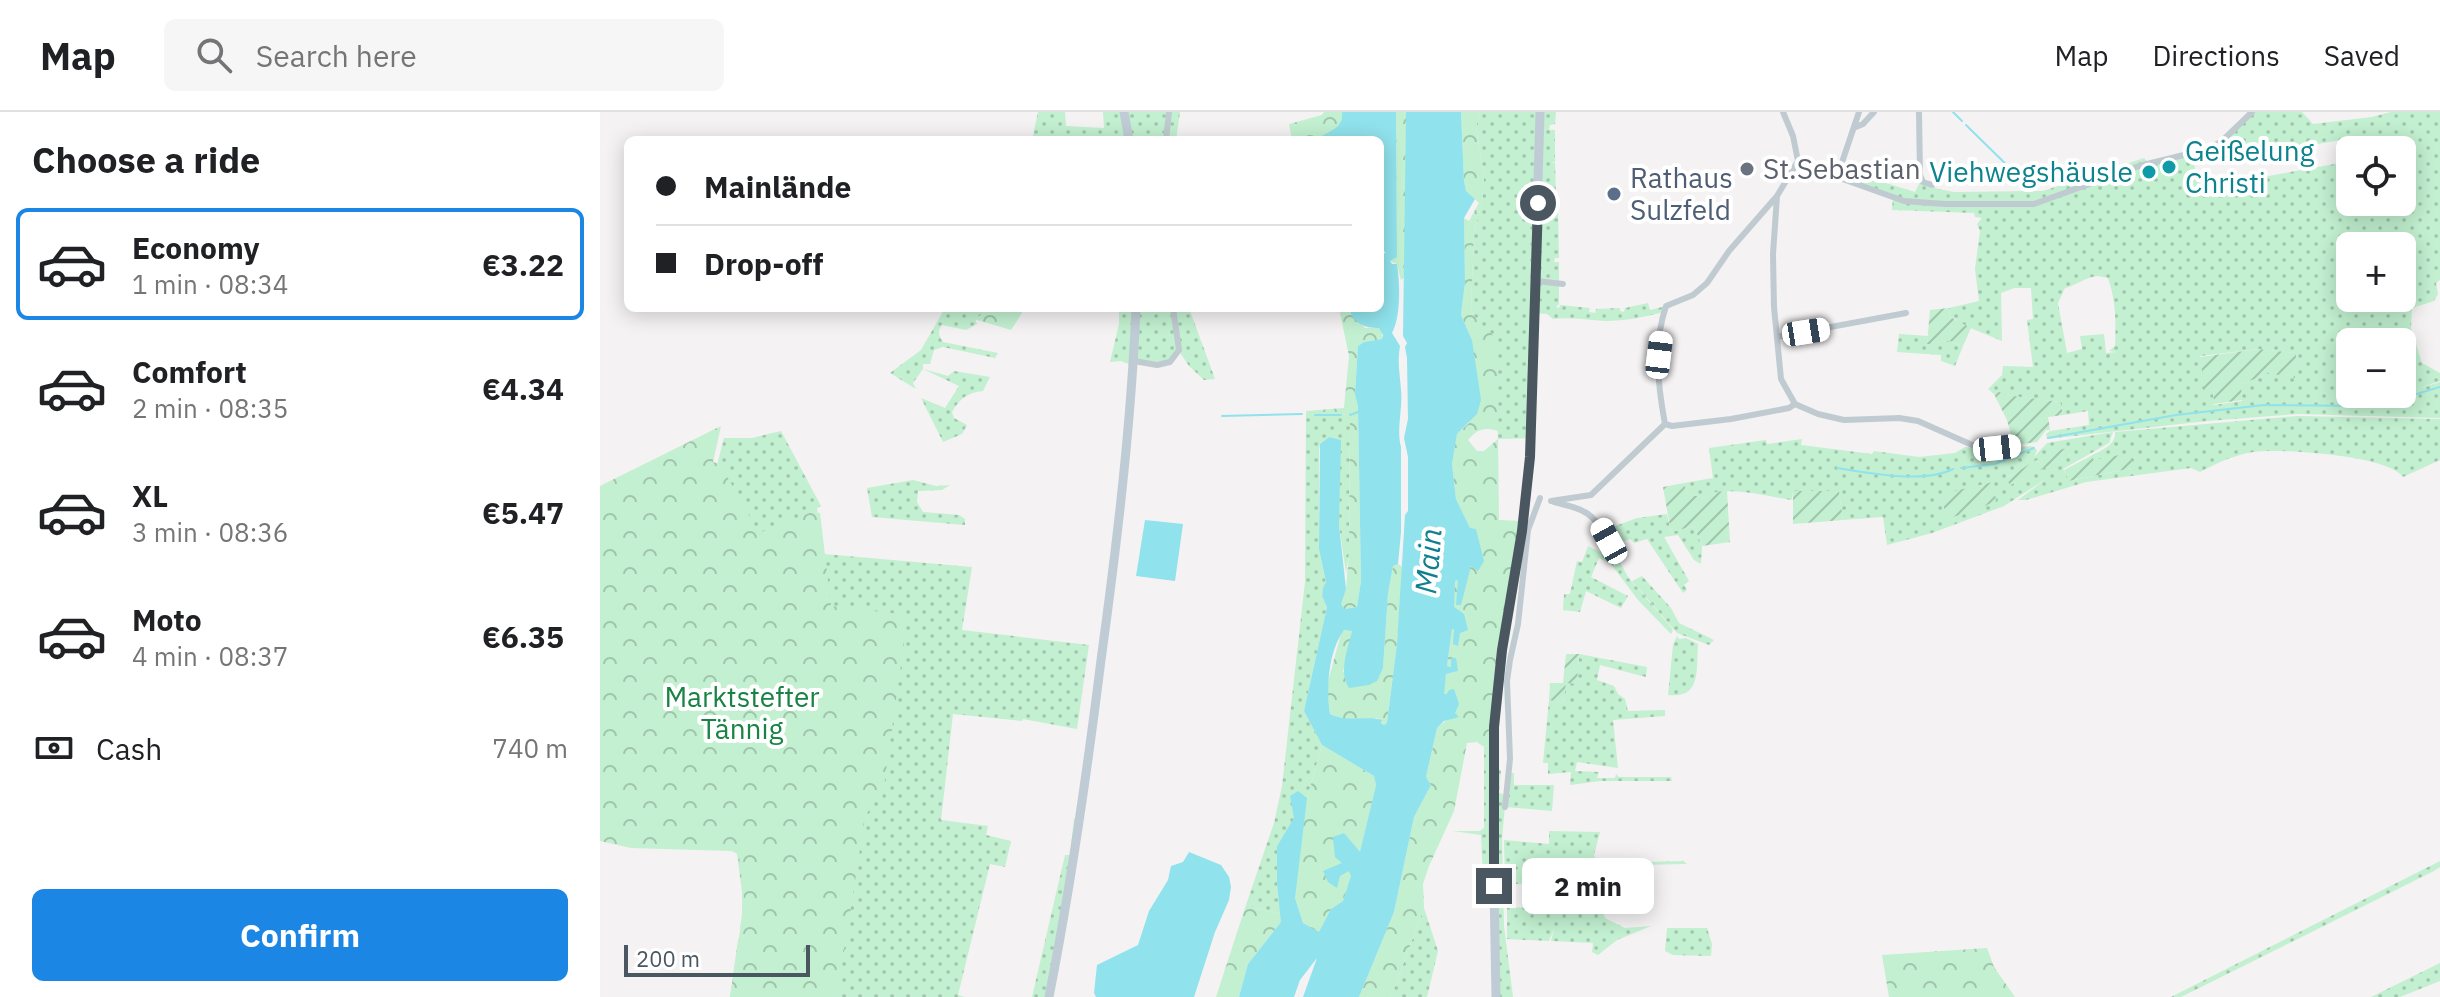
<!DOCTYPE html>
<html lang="en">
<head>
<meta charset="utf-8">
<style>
	body { margin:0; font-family:"IBM Plex Sans",sans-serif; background:#f6f6f6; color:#202124; height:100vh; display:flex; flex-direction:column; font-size:30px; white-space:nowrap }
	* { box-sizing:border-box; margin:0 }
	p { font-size:26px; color:#757577 }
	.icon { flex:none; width:44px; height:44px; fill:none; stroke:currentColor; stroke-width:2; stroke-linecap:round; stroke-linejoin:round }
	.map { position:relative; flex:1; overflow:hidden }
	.sheet { display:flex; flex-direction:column; background:#fff; width:600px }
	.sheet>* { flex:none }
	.banner { position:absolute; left:24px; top:24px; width:760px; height:176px; border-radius:12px; box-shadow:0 4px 20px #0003; display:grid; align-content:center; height:176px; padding:0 32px; background:#fff }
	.buttons { position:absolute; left:1736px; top:24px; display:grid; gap:16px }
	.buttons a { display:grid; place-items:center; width:80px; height:80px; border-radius:12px; background:#fff; box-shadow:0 4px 20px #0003; font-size:40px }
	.scale { position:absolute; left:24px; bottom:20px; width:186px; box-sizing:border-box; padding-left:8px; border:4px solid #4a5760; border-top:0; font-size:22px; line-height:28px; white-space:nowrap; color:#4a5760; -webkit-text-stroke:6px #fff; paint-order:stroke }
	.end { position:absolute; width:36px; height:36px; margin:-18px; border:10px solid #4a5760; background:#fff; box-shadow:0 0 0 4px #fff }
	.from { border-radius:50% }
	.bubble { position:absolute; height:56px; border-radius:12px; background:#fff; box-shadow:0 4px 20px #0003; font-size:26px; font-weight:700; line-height:56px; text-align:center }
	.car { position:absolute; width:24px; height:48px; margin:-24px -12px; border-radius:10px; box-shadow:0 0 6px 2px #0007; background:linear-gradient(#fff 24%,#345 0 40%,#fff 0 76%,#345 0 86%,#fff 0) }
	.banner b { display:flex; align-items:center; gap:28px; height:76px; font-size:30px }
	.banner b+b { border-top:2px solid #e0e0e0 }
	.banner i { width:20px; height:20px; background:#202124 }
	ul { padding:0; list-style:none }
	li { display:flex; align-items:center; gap:24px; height:112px; margin:0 16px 12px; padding:0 16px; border:4px solid transparent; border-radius:12px }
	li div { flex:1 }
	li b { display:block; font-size:30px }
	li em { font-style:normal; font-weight:700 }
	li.current { border-color:#1c86e5 }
	li>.icon { width:72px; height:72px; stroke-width:1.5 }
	h2 { padding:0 32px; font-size:36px; line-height:96px }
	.pay { display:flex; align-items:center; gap:20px; height:88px; padding:0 32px; font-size:30px }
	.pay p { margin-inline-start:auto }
	.primary-button { display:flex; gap:16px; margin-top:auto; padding:16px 32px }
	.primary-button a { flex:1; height:92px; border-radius:12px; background:#1c86e5; color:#fff; font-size:32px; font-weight:700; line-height:92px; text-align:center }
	header { display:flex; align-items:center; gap:48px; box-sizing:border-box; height:112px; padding:0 40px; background:#fff; border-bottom:2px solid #e0e0e0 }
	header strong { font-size:38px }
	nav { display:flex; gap:44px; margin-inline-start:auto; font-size:28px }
	.search { width:560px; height:72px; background:#f6f6f6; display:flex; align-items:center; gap:20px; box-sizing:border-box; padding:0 28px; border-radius:12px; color:#757577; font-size:30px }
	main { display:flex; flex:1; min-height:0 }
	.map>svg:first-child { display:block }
	.grass { fill:url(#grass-dots); fill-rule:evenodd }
	.forest { fill:url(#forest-crowns) }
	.garden { fill:url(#garden-furrows) }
	.water { fill:#90e2ec }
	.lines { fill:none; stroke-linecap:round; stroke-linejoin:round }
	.stream { stroke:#90e2ec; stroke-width:2 }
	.minor { stroke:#c0cbd1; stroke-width:6 }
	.secondary { stroke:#c0ccd5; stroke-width:9 }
	.route { stroke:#4a5760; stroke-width:10 }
	.culture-dot { fill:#0f9aa8; stroke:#fff; stroke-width:3 }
	.worship-dot { fill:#6b7280; stroke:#fff; stroke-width:3 }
	.service-dot { fill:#5c6f8a; stroke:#fff; stroke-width:3 }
	.labels { text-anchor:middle; stroke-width:8; stroke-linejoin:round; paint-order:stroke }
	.culture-label { font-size:28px; fill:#0d838f; stroke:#fff; text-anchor:start }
	.worship-label { font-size:28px; fill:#5b616d; stroke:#fff; text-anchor:start }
	.service-label { font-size:28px; fill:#4e5e75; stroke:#fff; text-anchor:start }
	.park-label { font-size:28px; fill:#188344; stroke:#fff }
	.water-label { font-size:30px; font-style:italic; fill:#0f808f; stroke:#fff }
</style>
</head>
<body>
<header>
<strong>Map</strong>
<div class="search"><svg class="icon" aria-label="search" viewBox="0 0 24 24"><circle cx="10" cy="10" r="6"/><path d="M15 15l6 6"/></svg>Search here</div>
<nav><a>Map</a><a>Directions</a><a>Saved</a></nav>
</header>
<main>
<section class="sheet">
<h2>Choose a ride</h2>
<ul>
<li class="current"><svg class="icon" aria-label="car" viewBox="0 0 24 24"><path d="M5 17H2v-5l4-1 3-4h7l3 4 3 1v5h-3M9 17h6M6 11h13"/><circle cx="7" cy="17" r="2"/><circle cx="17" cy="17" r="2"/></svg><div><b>Economy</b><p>1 min · 08:34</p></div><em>€3.22</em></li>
<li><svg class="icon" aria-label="car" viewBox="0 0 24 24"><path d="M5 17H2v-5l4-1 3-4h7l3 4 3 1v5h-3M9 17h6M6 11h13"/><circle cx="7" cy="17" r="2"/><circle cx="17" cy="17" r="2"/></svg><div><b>Comfort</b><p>2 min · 08:35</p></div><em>€4.34</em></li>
<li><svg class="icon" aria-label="car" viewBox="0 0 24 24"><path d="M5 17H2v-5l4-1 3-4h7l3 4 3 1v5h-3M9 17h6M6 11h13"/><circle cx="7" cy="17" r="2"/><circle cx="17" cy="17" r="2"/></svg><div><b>XL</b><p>3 min · 08:36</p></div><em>€5.47</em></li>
<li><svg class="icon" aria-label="car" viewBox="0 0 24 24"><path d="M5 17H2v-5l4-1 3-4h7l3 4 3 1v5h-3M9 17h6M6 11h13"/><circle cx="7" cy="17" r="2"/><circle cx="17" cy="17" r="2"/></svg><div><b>Moto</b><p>4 min · 08:37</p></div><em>€6.35</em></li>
</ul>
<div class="pay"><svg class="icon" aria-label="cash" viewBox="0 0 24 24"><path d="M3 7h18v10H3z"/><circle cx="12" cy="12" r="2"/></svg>Cash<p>740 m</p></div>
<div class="primary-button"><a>Confirm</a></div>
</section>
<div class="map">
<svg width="1840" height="885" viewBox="0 0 1840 885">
	<defs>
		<pattern id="grass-dots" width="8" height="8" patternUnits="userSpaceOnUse" patternTransform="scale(2)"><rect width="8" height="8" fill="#c2f0d0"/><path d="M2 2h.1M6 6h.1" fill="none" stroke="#a0c5ac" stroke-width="1.8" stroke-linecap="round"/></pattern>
		<pattern id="forest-crowns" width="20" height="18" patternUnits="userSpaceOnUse" patternTransform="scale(2)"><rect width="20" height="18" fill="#c2f0d0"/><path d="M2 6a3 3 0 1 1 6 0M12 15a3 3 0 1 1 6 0" fill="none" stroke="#a0c5ac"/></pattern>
		<pattern id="garden-furrows" width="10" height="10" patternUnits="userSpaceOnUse" patternTransform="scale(2)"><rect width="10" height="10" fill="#c2f0d0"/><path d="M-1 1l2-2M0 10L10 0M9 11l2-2" fill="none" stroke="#a0c5ac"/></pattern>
	</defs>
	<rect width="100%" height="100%" fill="#f4f2f2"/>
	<path class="grass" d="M438,0H465L466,14L504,16L503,0H580L576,28H432Z
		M880,0H956L955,12L950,13L949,18H955V50L951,51H955L956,85L948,86V93H956L958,100L959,146H955L954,150H959V192L956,195L959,196L960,193L990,196L989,200L995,201L996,197L1020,196V199L1024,200L1025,196L1048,191L1050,198L1066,194L1064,200C1044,205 1025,209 1005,209C987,208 971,205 953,207L947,202L935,201L932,326L898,327L894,228C887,217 874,210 871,197L874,120L882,90L884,64L876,15Z
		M1653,0H1702L1713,12L1772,5L1791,0H1840V168L1836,171L1838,182L1834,189L1812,196L1811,216L1822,251L1840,261V269L1817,277L1840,270V306L1697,302L1607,309L1447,327L1446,322L1450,319L1489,313L1488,299L1463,303L1460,290L1405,283L1397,279L1394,282L1388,277L1402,263L1403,254L1433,255L1427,208L1433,207L1431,176H1414L1401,181L1402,229L1356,210L1357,208L1350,205L1349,196L1379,189L1375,157L1380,119L1377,112L1382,106L1375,105L1374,101L1292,98L1293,84L1241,66L1244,58L1315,80L1321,68L1338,77L1354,80L1443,79L1544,46L1549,52L1608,38ZM1747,27L1750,45L1740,51L1602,76L1594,53ZM1750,38H1802V90H1750ZM1750,134H1802V186H1750ZM1498,164L1508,166C1516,189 1516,210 1515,234L1509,239L1517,240L1506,241L1504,222L1480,224L1482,237L1467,241L1458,191L1465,176C1475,174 1485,165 1498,164ZM1750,230H1802V282H1750ZM1659,237L1695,241L1694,249L1679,261L1663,260V264L1641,272L1642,289L1614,293L1613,278L1605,271L1600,244Z
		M345,196H393L375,207L377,212L366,218L342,213C337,219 339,224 343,230L398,241L395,246L343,235L334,238L330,252H323V257L348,264L354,259L390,265L383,279C368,280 359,287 352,300L354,306L367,313L362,322L343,330L321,286L345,296L359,274L323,257L313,271L316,277L290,261L321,238Z
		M519,196H589L615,267L604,268L589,254L579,239L570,250L535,249L534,254L521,249L510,250L519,212Z
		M1299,222L1328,224L1327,232L1346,228L1363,234L1355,254L1341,249V243L1297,240Z
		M706,302L750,303L749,442L746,461L739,413L740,328L729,325L720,332L719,338V437L726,471C720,480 722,485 727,495L704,599L722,633L706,690L707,686L677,734V772L681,802L646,793L674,711L682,674L705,470Z
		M1697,304L1840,307V348L1803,365C1789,343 1679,336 1653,340C1634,343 1617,351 1600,360L1591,356L1486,370L1426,388H1418L1446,367L1404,394L1332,421L1287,433L1283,405L1243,408L1239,379H1193L1192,388C1170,385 1122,371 1106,386L1087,382L1084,371L1113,366L1109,336L1166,328L1167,332L1202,327L1201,333L1272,342L1274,339L1319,345L1355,341L1365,335L1397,338L1432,334L1437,338L1434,345L1447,331L1513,320L1509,331L1463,357L1470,369L1532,356L1493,348L1491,344C1501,338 1516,334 1515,320ZM1467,336L1470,343L1410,373L1407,365C1428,355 1444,342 1467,336Z
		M181,319L221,394L217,396L224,442L372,455L362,518L489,533L477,617L423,607L422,609L353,602L341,708L388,714L386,723L411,729L405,755L390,752L358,883L365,885H130L142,805V780L137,742L0,638L100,418L124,326H152Z
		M313,368L336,374L350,373L342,378L318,379L317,390L323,400L359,403L365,407V413L272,405L267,376Z
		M1067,402L1071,420L1094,414L1102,434L1101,452L1094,448L1078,423L1064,425L1089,469L1084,473L1087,478L1083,481L1047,427L1034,431L1030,427L1022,430L1013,415L1037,406Z
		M1010,432L1028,465L1071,515L1073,518L1071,522L1038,488L1011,452L999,446L991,465L1028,484L1021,496L986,479L980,500L963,498L964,482H970L977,449L982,450L988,434L1000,440Z
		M1042,464L1071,496L1079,511L1114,528L1109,533L1077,521L1032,469Z
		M1077,524L1079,527L1086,526L1098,532C1096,557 1102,587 1068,583L1073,533Z
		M979,542L1047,555L1046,565L1000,553L997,568L1014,574L1018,582L1025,587L1028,599L1065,598V604L1013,608L1018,656L977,650L975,659L999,660L997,666H1015L1016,662L1019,665H1071L1072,669H1000L970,673L971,660L948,662V651H943L949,588L963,591L966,571H977Z
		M892,631L891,777H888L883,764L881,723L853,719H880L884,716V635Z
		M897,656L901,659L899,681L906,683L902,727L904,814L913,885H897Z
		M910,661H914V673H954L952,699L906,695Z
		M474,706L479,710L449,885H432L465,743H470Z
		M949,719L1000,720L994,743L996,748L1017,751L1083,749L1087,752L986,754L987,764L991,769H1002V797L1005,806L1025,816L1051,814L1017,828L998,843L992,840L993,831L951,829L954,817L949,829L907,827V795L960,797L956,772H905L904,728L949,732Z
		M1840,749V755L1834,759L1581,885H1571Z
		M824,796L838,839L827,885H791Z
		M1067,816H1107L1112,832L1111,844L1073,843L1065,839Z
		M1840,851V869L1800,885H1771Z"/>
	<path class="forest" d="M724,0H742C745,25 709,28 692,28L689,12L722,3Z
		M796,0H806L805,165L801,168L797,152L790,149L797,144Z
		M861,0H880L876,15L884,64L882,90L874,120L871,197C874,211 890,214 894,227C900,244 898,299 898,319C883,315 878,317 868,328L877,339H884L898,327L899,408L921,409L892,631L884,635L877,630L867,631L854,699L829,754L823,772L824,796L791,885H759L794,800L814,705L831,673L826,665L837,616L855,601L847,582H843L846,562L857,559L856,546L851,547V555L847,554L852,516L854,517L857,534L860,520L853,495L855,468H858L870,416L856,387L852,352L857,322L869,311L872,228L861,203L865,170L864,106L869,109L879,91L866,79L864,69Z
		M393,196H419L422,201L411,218L374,207Z
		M739,196H749L750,201L765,216H779L782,219V227L764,230L758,234L755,282L758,295L761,469L757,495L744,497L740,492L746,477L749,442L750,303L706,302V299L744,296L749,244Z
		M121,314L113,350L120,352L159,421L212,400L220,401L231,494L308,503L282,688L274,689L265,705L237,885H130L138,828L143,822L140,817L144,787L139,742L131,739L31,736L0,729V374Z
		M798,452L803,455L797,532L787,611L784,613L777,606C762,610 744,608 730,602L727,573L741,522L744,518L752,519L743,560L776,569L783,556L788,480L793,454Z
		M722,633L774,664L776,673L760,741L743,751L740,764L749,758L752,763L743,789L731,797L719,821L703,811L695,786L697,754L706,690Z
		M646,793L681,802V810L648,852L639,885H616Z
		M1387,836L1394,855L1415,885H1289L1282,843Z"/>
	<path class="garden" d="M1349,196L1350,205L1371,216L1363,234L1347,228L1344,234L1327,232L1330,198Z
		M1659,237L1696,241L1695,266L1664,260L1663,264L1641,272L1642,288L1614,292L1613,278L1605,279L1600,245Z
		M1397,279L1406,283L1460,290L1463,303L1448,305L1450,318H1446L1437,330L1414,333L1407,308L1394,282Z
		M1467,336L1470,343L1467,345L1410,373L1406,366C1428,354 1443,342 1467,336Z
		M1530,341L1532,356L1469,369L1464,358L1491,344L1494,348Z
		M1393,370L1396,389L1373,399L1346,407L1342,382Z
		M1084,371L1087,382L1106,386L1113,380L1127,379L1130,430L1102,434L1094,414L1071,420L1063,375Z
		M1193,379H1239L1243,408L1193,412Z
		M966,542H979L977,572L966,571L963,591L949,588L950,571H963Z"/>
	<path class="water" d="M742,0H796L797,145L790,149L792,152H797C800,170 801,205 792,221L800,234C797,251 800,262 801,278C803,297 796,317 801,335V420L798,452L793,454L788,481L783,556L777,569L769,573L749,576C738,560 748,537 752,519L744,518C728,540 726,576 730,602C748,611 766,603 782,608L781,611L784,613L787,611L797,532L805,403L808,399V345L804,326L808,307L807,246L805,235L807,231L803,224L806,0H861L864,69L866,79L875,87L864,106L865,170L861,203L872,228L881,288L877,302L857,322L852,352L856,387L870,416L876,417L884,449L878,459L871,454L861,493H856L858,468L855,469L854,495L864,502L868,518L860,521L858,534L853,532L854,517H852L847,554L851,555V546H856L858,559L846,562L844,582H847L849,578L854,577L859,592L855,601L859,605L844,609L837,616L826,665L831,673L814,705L794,800L759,885H703L717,846L700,868L694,885H639L648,852L681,810L677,772V734L694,706L690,684L698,679L707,686L695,786L703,811L719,820L731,797L743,789L751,764L749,759L740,764L737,776L728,770L723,759L742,751L735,745L733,725L744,721L760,740L776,673L774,664L722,633L704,599L727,495C722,485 720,480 726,470L719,437L720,332L729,325L741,328L739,413L746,477L741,492L744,497L757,495L761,469L758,295L755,282L758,234L764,230L782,227L783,223L779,216C765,216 753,212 749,196H780V142L786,141L780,135V28H716C726,19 744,18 742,0Z
		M545,408L583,412L575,469L536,464Z
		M589,740L621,753L629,765L631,775L629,788L615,820L594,885H496L494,881L497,853L538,833L549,799L568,768L571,754L583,750Z"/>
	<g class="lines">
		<path class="stream" d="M1353,0L1362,9
			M1366,13L1420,66
			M1783,292L1840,275
			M715,303H741
			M750,303L758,300
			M622,304L702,302
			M1448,326L1576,303L1664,293L1775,294
			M1237,356C1268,361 1324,372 1353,357
			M1361,356L1395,352L1434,336"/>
		<path class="minor" d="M1183,0L1193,24L1198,49
			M1319,0L1320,63L1323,70L1332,73
			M1256,15L1263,12L1274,0
			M566,28L569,0
			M1198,49L1215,60L1237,65L1304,89L1345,92H1434L1539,54L1608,37L1622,29L1652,0
			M1198,49L1177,84L1173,142L1174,195L1181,267L1195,292L1218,302L1244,308L1299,306L1318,309L1379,336L1415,335
			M1237,65L1259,0
			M946,90L948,89
			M936,169L963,172
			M1177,225L1306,201
			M534,249L557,253L570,250L579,238L573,196
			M1065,312C1058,274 1053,232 1066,194L1093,183L1107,171L1129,139L1177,84
			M1065,312L1072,314L1131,307L1189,296L1195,292
			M951,389L991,383L1065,312
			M954,390C986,398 993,400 1009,429
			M905,695L910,647L907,569L910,548L918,512L928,418L940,386"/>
		<path class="secondary" d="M524,0L529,28
			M449,885C471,773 487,661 501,548C517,431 531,314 536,196
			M896,885L893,720L894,615L902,538L922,419L930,345L940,0"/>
	</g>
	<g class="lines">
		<path class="route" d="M894,774V615L902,538L922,419L930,345L938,91"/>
	</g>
	<g class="culture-dot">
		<circle cx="1569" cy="55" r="8"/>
		<circle cx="1549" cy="60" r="8"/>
	</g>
	<circle class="worship-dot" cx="1147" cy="57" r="8"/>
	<circle class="service-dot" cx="1014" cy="82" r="8"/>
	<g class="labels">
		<g class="culture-label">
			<text x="1585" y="49">Geißelung<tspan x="1585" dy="32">Christi</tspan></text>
			<text x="1533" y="70" text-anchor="end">Viehwegshäusle</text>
		</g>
		<g class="worship-label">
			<text x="1163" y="67">St.Sebastian</text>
		</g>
		<g class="service-label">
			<text x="1030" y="76">Rathaus<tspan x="1030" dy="32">Sulzfeld</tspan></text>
		</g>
		<g class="park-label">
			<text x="142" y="595">Marktstefter<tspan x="142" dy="32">Tännig</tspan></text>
		</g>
		<g class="water-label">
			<text transform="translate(829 449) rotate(-85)" y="10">Main</text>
		</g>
	</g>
</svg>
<div class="buttons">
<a><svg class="icon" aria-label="locate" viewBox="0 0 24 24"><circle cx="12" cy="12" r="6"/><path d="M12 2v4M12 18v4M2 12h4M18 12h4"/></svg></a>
<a>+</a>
<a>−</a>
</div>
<div class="scale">200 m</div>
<i class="end from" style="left:938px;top:91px"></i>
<i class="end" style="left:894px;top:774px"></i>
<div class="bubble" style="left:922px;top:746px;width:132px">2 min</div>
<i class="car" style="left:1206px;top:220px;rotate:81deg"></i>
<i class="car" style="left:1059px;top:243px;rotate:7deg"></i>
<i class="car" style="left:1397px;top:336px;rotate:84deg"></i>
<i class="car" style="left:1009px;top:429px;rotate:331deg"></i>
<div class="banner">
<b><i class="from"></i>Mainlände</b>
<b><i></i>Drop-off</b>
</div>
</div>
</main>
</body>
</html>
